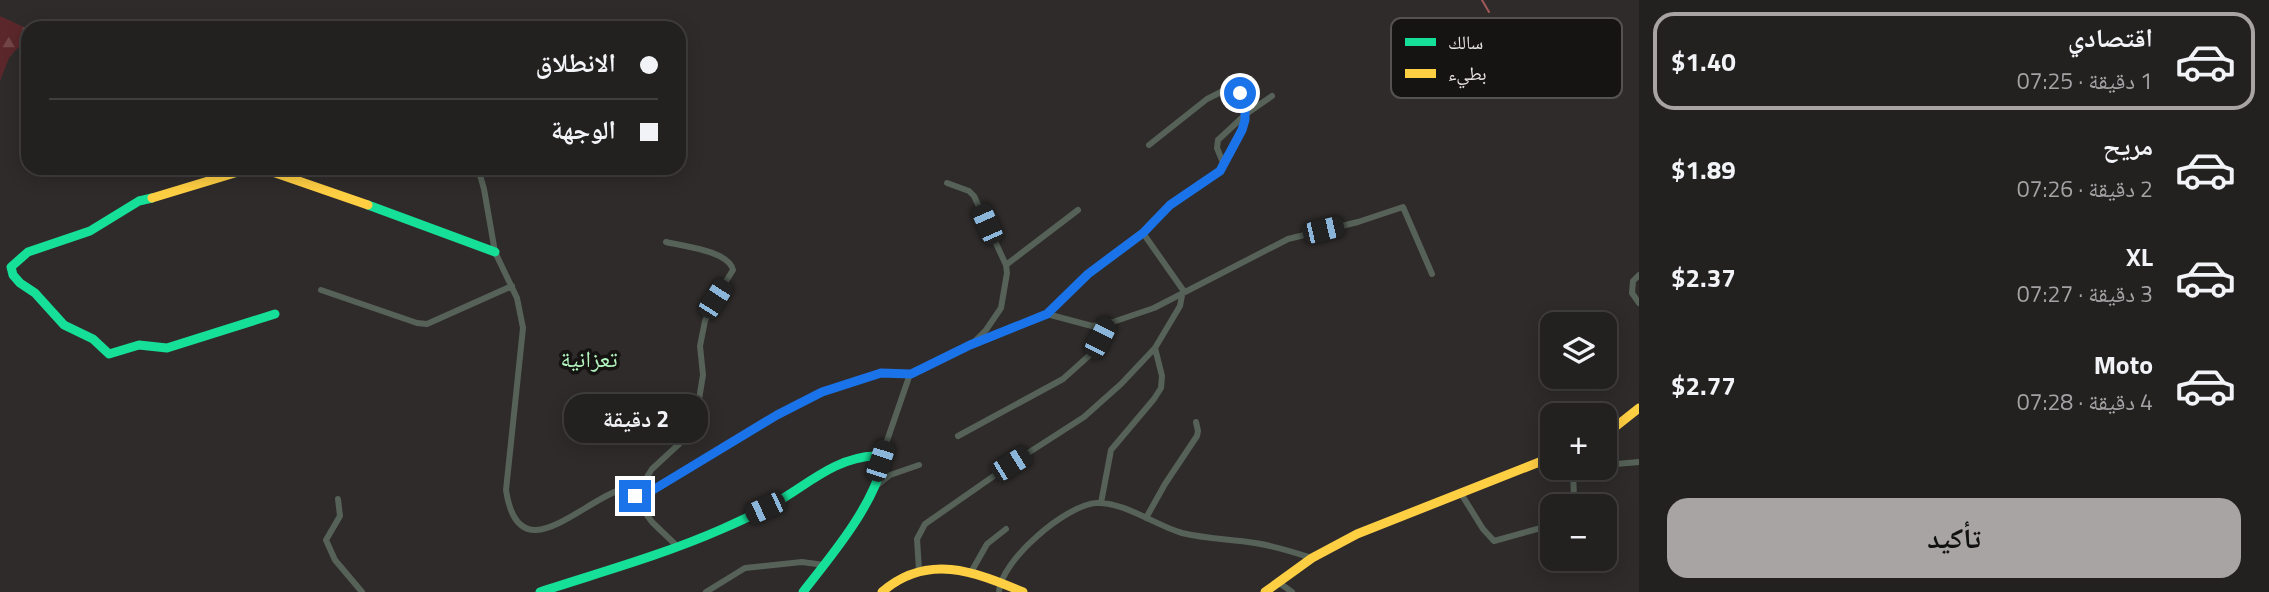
<!DOCTYPE html>
<html lang="ar">
<head>
<meta charset="utf-8">
<style>
	body { margin:0; font-family:"Titillium Web","Noto Naskh Arabic",sans-serif; background:#2b2829; color:#f1f3f6; direction:rtl; height:100vh; display:flex; flex-direction:column; font-size:26px; white-space:nowrap }
	* { box-sizing:border-box; margin:0 }
	p { font-size:23px; color:#a3a3a5 }
	.icon { flex:none; width:38px; height:38px; fill:none; stroke:currentColor; stroke-width:2; stroke-linecap:round; stroke-linejoin:round }
	.map { position:relative; flex:1; overflow:hidden; direction:ltr }
	.sheet { display:flex; flex-direction:column; background:#232020; width:630px }
	.sheet>* { flex:none }
	.top-card { position:absolute; left:21px; top:21px; width:665px; height:154px; border-radius:21px; box-shadow:0 4px 18px #0003,0 0 0 2px #403e3e; direction:rtl; display:grid; align-content:center; height:154px; padding:0 28px; background:#232020 }
	.buttons { position:absolute; left:1540px; top:312px; display:grid; gap:14px }
	.buttons a { display:grid; place-items:center; width:77px; height:77px; border-radius:14px; background:#232020; box-shadow:0 4px 18px #0003,0 0 0 2px #403e3e; font-size:35px }
	.end { position:absolute; width:32px; height:32px; margin:-16px; border:9px solid #1a73e8; background:#fff; box-shadow:0 0 0 4px #fff }
	.from { border-radius:50% }
	.bubble { position:absolute; height:49px; border-radius:21px; background:#232020; box-shadow:0 4px 18px #0003,0 0 0 2px #403e3e; font-size:23px; font-weight:700; line-height:49px; text-align:center; direction:rtl }
	.car { position:absolute; width:21px; height:42px; margin:-21px -10px; border-radius:9px; box-shadow:0 0 5px 2px #0007; background:linear-gradient(#222 24%,#8ab4d8 0 40%,#222 0 76%,#8ab4d8 0 86%,#222 0) }
	.top-card b { display:flex; align-items:center; gap:24px; height:66px; font-size:26px }
	.top-card b+b { border-top:2px solid #403e3e }
	.top-card i { width:18px; height:18px; background:#f1f3f6 }
	ul { padding:12px 0 0; list-style:none }
	li { display:flex; align-items:center; gap:21px; height:98px; margin:0 14px 10px; padding:0 14px; border:4px solid transparent; border-radius:21px }
	li div { flex:1 }
	li b { display:block; font-size:26px }
	li em { font-style:normal; font-weight:700 }
	li.active { border-color:#a8a4a4 }
	li>.icon { width:63px; height:63px; stroke-width:1.5 }
	.action { display:flex; gap:14px; margin-top:auto; padding:14px 28px }
	.action a { flex:1; height:80px; border-radius:21px; background:#a8a4a4; color:#111; font-size:28px; font-weight:700; line-height:80px; text-align:center }
	main { display:flex; flex:1; min-height:0 }
	.map>svg:first-child { display:block }
	.forest { fill:url(#forest-firs) }
	.lines { fill:none; stroke-linecap:round; stroke-linejoin:round }
	.stream { stroke:#a3585a; stroke-width:2 }
	.street { stroke:#566258; stroke-width:6 }
	.fast { stroke:#16e098; stroke-width:9 }
	.slow { stroke:#ffcf43; stroke-width:9 }
	.route { stroke:#1a73e8; stroke-width:9 }
	.labels { text-anchor:middle; stroke-width:7; stroke-linejoin:round; paint-order:stroke }
	.quarter-label { font-size:23px; fill:#b2f5be; stroke:#161313 }
	.key { fill:#161313; stroke:#555252; stroke-width:2 }
	.key-label { font-size:19px; fill:#e9e5e5 }
</style>
</head>
<body>
<main>
<section class="sheet">
<ul>
<li class="active"><svg class="icon" aria-label="car" viewBox="0 0 24 24"><path d="M5 17H2v-5l4-1 3-4h7l3 4 3 1v5h-3M9 17h6M6 11h13"/><circle cx="7" cy="17" r="2"/><circle cx="17" cy="17" r="2"/></svg><div><b>اقتصادي</b><p>1 دقيقة · 07:25</p></div><em>$1.40</em></li>
<li><svg class="icon" aria-label="car" viewBox="0 0 24 24"><path d="M5 17H2v-5l4-1 3-4h7l3 4 3 1v5h-3M9 17h6M6 11h13"/><circle cx="7" cy="17" r="2"/><circle cx="17" cy="17" r="2"/></svg><div><b>مريح</b><p>2 دقيقة · 07:26</p></div><em>$1.89</em></li>
<li><svg class="icon" aria-label="car" viewBox="0 0 24 24"><path d="M5 17H2v-5l4-1 3-4h7l3 4 3 1v5h-3M9 17h6M6 11h13"/><circle cx="7" cy="17" r="2"/><circle cx="17" cy="17" r="2"/></svg><div><b>XL</b><p>3 دقيقة · 07:27</p></div><em>$2.37</em></li>
<li><svg class="icon" aria-label="car" viewBox="0 0 24 24"><path d="M5 17H2v-5l4-1 3-4h7l3 4 3 1v5h-3M9 17h6M6 11h13"/><circle cx="7" cy="17" r="2"/><circle cx="17" cy="17" r="2"/></svg><div><b>Moto</b><p>4 دقيقة · 07:28</p></div><em>$2.77</em></li>
</ul>
<div class="action"><a>تأكيد</a></div>
</section>
<div class="map">
<svg width="1639" height="592" viewBox="0 0 1639 592">
	<defs>
		<pattern id="forest-firs" width="22" height="20" patternUnits="userSpaceOnUse" patternTransform="scale(1.75)"><rect width="22" height="20" fill="#5b272a"/><path d="M5 1l3.5 6h-7zM16 11l3.5 6h-7z" fill="#734649"/></pattern>
	</defs>
	<rect width="100%" height="100%" fill="#2f2b2b"/>
	<path class="forest" d="M0,16L28,29V36L9,58L0,81Z"/>
	<g class="lines">
		<path class="stream" d="M1482,0L1489,12"/>
		<path class="street" d="M1224,165L1217,148L1218,140L1246,114L1272,96
			M478,168L484,189L495,252L517,298L523,328L506,490C519,577 585,496 627,488L652,522L678,547
			M947,183L969,191L974,196L1006,265L1007,273L1001,308L986,330L974,342
			M1006,265L1078,210
			M1639,275L1633,281L1632,293L1639,303
			M321,290L417,323L427,324L512,286
			M1107,324L1154,308L1288,239L1358,222L1403,207L1432,274
			M958,436L1063,379L1092,353L1107,324L1092,326L1047,314
			M880,461L910,374
			M1605,465L1639,462
			M875,487L890,475L919,465
			M1460,492L1483,529L1494,541L1552,525
			M635,496L652,469L691,433L696,418L703,375L700,346L705,321L715,299L733,270C729,251 683,246 666,242
			M338,499L340,516L326,540L335,560L362,592
			M637,499L777,415L822,392L881,373L910,374L970,345L1047,314L1088,274L1143,233
			M1101,503L1111,450L1154,399L1161,388L1162,376L1155,348L1180,306L1183,290L1143,233L1170,205L1220,171L1243,130L1245,120V109L1235,85L1207,99L1149,145
			M1571,506L1574,501L1573,467
			M1146,518L1165,484L1197,436L1198,431L1196,422
			M919,570L917,539L925,524L1011,464L1084,417L1121,384L1155,348
			M970,574L987,544L1006,529
			M1278,582L1292,592
			M706,592L745,568L802,562L824,565
			M999,592C1000,561 1067,504 1097,503C1124,502 1155,525 1182,533C1206,539 1231,539 1255,543C1275,546 1293,552 1312,558"/>
		<path class="fast" d="M152,198L139,201L90,231L28,252L11,267L13,275L20,283L35,293L64,325L93,339L109,354L139,345L167,348L275,314
			M368,205L495,252
			M540,592C601,572 663,555 722,529C740,521 758,513 775,503C807,485 836,457 875,456L882,466C870,510 831,556 803,592"/>
		<path class="slow" d="M152,198L248,169L261,168L368,205
			M1605,435L1639,408
			M882,592C927,553 974,571 1023,592
			M1265,592L1312,558L1357,534L1552,457"/>
	</g>
	<g class="lines">
		<path class="route" d="M635,496L638,499L777,415L822,392L881,373L911,374L970,345L1047,314L1088,274L1143,233L1170,205L1220,171L1242,130L1245,120V109L1240,93"/>
	</g>
	<g class="labels">
		<g class="quarter-label">
			<text x="589" y="367">تعزانية</text>
		</g>
	</g>
	<rect x="1391" y="18" width="231" height="80" rx="10" class="key"/>
	<rect x="1405" y="38" width="31" height="8" fill="#16e098"/>
	<rect x="1405" y="69" width="31" height="9" fill="#ffcf43"/>
	<g class="key-label">
		<text x="1448" y="49">سالك</text>
		<text x="1448" y="80">بطيء</text>
	</g>
</svg>
<div class="buttons">
<a><svg class="icon" aria-label="layers" viewBox="0 0 24 24"><path d="M12 4l9 5-9 5-9-5zM3 14l9 5 9-5"/></svg></a>
<a>+</a>
<a>−</a>
</div>
<i class="end from" style="left:1240px;top:93px"></i>
<i class="end" style="left:635px;top:496px"></i>
<div class="bubble" style="left:564px;top:394px;width:144px">2 دقيقة</div>
<i class="car" style="left:987px;top:224px;rotate:336deg"></i>
<i class="car" style="left:1323px;top:230px;rotate:77deg"></i>
<i class="car" style="left:715px;top:299px;rotate:33deg"></i>
<i class="car" style="left:1100px;top:338px;rotate:27deg"></i>
<i class="car" style="left:880px;top:461px;rotate:18deg"></i>
<i class="car" style="left:1011px;top:464px;rotate:58deg"></i>
<i class="car" style="left:765px;top:508px;rotate:245deg"></i>
<div class="top-card">
<b><i class="from"></i>الانطلاق</b>
<b><i></i>الوجهة</b>
</div>
</div>
</main>
</body>
</html>
